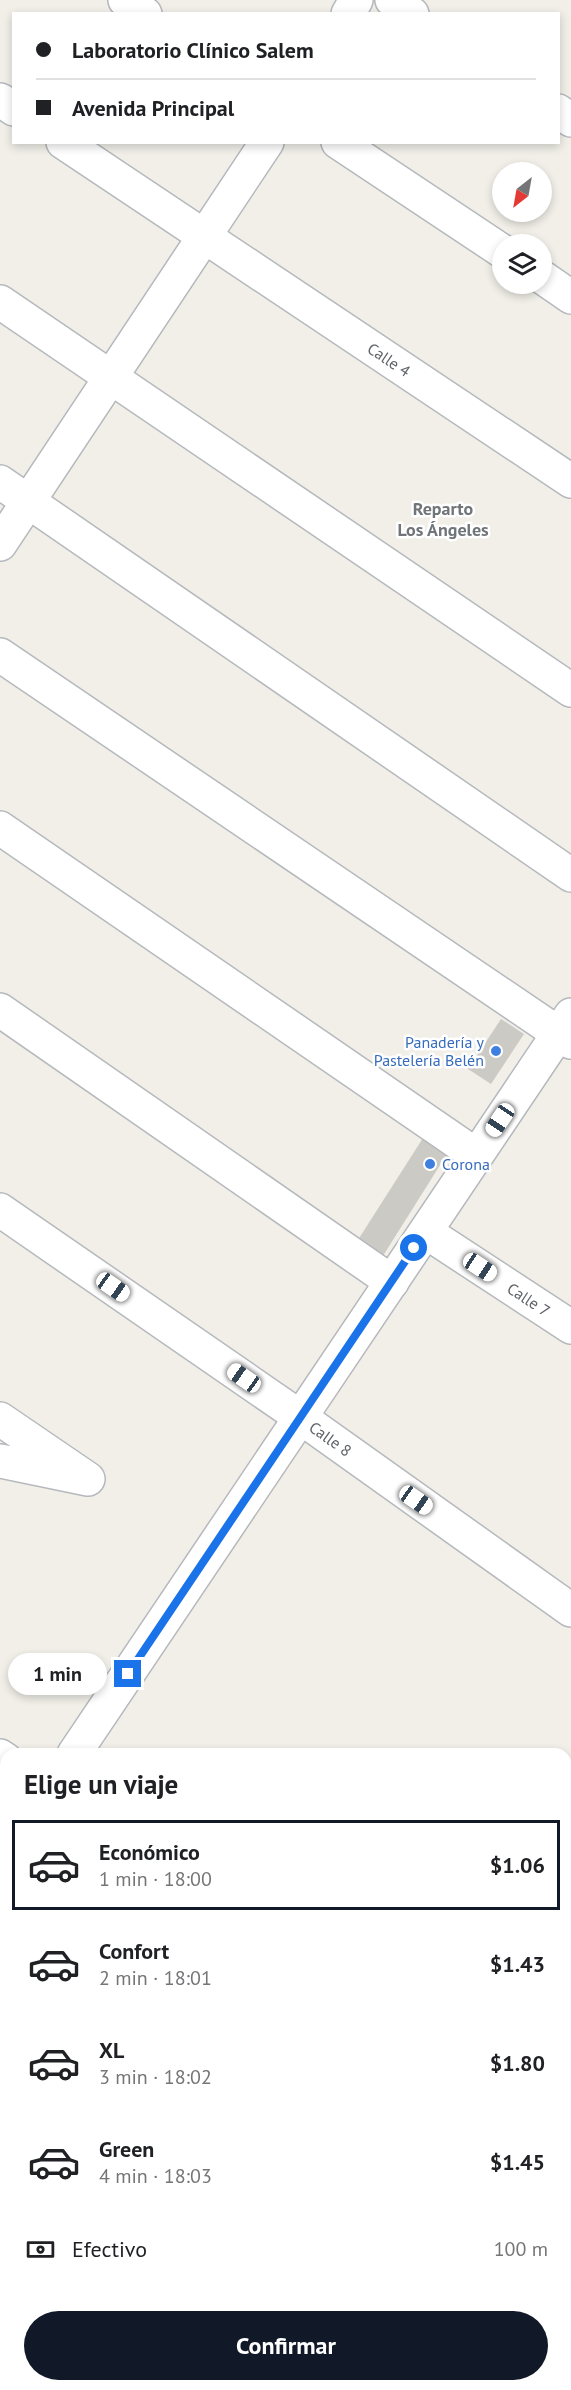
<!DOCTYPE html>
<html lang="es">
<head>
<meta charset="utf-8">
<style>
	body { margin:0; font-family:"PT Sans",sans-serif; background:#f2f2f2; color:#202124; height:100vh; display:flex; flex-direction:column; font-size:22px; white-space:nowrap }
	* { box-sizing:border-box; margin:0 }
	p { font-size:20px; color:#757577 }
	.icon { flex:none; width:33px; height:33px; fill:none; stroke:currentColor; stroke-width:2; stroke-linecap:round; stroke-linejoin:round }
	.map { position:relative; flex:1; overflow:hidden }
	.drawer { position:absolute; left:0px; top:1748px; width:572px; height:644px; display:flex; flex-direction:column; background:#fff; border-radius:18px 18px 0 0; box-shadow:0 3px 9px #0003 }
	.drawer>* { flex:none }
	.banner { position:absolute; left:12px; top:12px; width:548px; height:132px; border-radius:0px; box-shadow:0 3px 9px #0003; display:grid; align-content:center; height:132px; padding:0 24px; background:#fff }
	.needle { width:39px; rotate:211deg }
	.controls { position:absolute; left:492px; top:162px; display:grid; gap:12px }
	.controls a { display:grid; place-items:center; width:60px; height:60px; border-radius:50%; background:#fff; box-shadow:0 3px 9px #0003; font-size:30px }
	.end { position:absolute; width:27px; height:27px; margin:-14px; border:8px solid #1a73e8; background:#fff; box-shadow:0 0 0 3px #fff }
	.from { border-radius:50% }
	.bubble { position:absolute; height:42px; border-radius:21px; background:#fff; box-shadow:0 3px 9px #0003; font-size:20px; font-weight:700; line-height:42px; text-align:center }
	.car { position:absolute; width:18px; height:36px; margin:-18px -9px; border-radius:8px; box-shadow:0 0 4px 2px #0007; background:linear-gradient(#fff 24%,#345 0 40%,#fff 0 76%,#345 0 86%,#fff 0) }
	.banner b { display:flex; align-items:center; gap:21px; height:57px; font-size:22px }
	.banner b+b { border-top:2px solid #e0e0e0 }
	.banner i { width:15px; height:15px; background:#202124 }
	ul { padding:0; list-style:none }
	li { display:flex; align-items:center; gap:18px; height:90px; margin:0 12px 9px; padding:0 12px; border:3px solid transparent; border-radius:0px }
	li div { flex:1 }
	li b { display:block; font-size:22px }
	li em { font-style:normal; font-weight:700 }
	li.on { border-color:#111827 }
	li>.icon { width:54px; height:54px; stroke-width:1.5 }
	h2 { padding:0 24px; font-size:27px; line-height:72px }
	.pay { display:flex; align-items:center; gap:15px; height:66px; padding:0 24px; font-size:22px }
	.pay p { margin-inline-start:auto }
	.button { display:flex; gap:12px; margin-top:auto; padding:12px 24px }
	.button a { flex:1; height:69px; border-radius:36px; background:#111827; color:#fff; font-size:24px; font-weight:700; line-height:69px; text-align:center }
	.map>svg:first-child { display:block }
	.building { fill:#cccac5 }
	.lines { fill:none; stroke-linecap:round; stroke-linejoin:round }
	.minor-casing { stroke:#b5b8bc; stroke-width:36 }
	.minor { stroke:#fff; stroke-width:33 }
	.route { stroke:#1a73e8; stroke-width:8 }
	.shop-dot { fill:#3f7fe0; stroke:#fff; stroke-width:2 }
	.labels { text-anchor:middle; stroke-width:5; stroke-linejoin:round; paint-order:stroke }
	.street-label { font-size:16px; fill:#5f6368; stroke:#fff }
	.shop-label { font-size:16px; fill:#366cbe; stroke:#fff; text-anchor:end }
	.neighbourhood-label { font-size:18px; font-weight:bold; fill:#70757a; stroke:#fff }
</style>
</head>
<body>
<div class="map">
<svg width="571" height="2390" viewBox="0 0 571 2390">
	<rect width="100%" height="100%" fill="#f1efe8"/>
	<path class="building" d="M501,1019L524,1034L491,1084L468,1069Z
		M423,1138L447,1154L381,1259L356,1243Z"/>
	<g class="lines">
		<g class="minor-casing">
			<g id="minor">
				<path d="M125,0L145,14"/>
				<path d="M392,0L412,14"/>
				<path d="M348,14L356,0"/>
				<path d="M0,100L14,109"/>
				<path d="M558,111L571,120"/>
				<path id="s1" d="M63,142L571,481"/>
				<path d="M338,142L502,251"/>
				<path d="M542,277L571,297"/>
				<path d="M0,302L571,690"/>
				<path d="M0,482L571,875"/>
				<path d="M0,544L267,142"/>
				<path d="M0,655L571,1042"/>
				<path d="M0,828L476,1155"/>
				<path d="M0,1010L392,1282"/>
				<path id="s2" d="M0,1210L300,1417L571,1610"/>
				<path id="s3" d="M426,1232L571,1327"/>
				<path d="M0,1419L88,1479L0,1461"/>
				<path d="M74,1754L571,1015"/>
				<path d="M0,1756L6,1760"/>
				<path d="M0,1864L6,1855"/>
				<path d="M566,1880L571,1882"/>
				<path d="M0,1972L6,1973"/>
				<path d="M566,2097L571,2098"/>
				<path d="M0,2149L6,2151"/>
				<path d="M566,2274L571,2275"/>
				<path d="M0,2341L6,2342"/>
				<path d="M566,2375L571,2366"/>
				<path d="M200,2385L223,2390"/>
			</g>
		</g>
		<use href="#minor" class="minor"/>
	</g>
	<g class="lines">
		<path class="route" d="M128,1674L414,1248"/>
	</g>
	<g class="shop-dot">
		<circle cx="496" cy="1051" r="6"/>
		<circle cx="430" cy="1164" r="6"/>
	</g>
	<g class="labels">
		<g class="street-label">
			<text dy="6" stroke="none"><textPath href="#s1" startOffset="392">Calle 4</textPath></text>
			<text dy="6" stroke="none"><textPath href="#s3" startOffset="123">Calle 7</textPath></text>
			<text dy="6" stroke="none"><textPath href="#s2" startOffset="402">Calle 8</textPath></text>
		</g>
		<g class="shop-label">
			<text x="484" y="1048">Panadería y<tspan x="484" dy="18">Pastelería Belén</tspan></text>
			<text x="442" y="1170" text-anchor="start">Corona</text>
		</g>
		<g class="neighbourhood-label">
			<text x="443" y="515">Reparto<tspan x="443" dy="21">Los Ángeles</tspan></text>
		</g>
	</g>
</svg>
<div class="controls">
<a><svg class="needle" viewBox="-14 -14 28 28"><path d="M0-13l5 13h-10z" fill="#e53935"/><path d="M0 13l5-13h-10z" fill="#757577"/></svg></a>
<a><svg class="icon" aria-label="layers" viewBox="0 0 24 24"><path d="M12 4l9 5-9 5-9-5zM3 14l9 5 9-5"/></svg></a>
</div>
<i class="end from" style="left:414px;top:1248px"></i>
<i class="end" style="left:128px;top:1674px"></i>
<div class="bubble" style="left:8px;top:1653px;width:99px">1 min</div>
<i class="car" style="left:500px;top:1120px;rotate:214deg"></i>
<i class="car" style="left:480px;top:1267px;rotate:123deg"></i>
<i class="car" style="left:113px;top:1287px;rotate:125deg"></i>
<i class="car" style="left:244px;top:1378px;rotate:305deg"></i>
<i class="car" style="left:416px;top:1500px;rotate:125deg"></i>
<div class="banner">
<b><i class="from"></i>Laboratorio Clínico Salem</b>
<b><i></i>Avenida Principal</b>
</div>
<section class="drawer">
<h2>Elige un viaje</h2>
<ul>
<li class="on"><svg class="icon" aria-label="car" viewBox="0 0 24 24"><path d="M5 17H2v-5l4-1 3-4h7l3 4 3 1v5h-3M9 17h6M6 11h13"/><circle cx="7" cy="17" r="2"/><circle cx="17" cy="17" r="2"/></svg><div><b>Económico</b><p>1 min · 18:00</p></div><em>$1.06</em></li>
<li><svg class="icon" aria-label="car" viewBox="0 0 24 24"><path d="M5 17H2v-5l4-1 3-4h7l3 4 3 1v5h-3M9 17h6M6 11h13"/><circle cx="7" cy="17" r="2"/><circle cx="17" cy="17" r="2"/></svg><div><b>Confort</b><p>2 min · 18:01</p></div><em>$1.43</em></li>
<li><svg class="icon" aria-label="car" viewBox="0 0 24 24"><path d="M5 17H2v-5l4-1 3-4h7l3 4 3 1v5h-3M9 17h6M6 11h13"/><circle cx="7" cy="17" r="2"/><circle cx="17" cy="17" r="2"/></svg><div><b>XL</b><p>3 min · 18:02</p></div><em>$1.80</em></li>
<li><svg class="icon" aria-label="car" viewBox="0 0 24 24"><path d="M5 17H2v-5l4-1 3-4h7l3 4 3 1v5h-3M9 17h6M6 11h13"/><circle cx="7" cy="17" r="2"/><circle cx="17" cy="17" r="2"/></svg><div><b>Green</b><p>4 min · 18:03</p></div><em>$1.45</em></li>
</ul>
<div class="pay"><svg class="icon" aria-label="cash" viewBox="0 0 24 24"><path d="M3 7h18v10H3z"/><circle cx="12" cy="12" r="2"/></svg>Efectivo<p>100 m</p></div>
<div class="button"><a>Confirmar</a></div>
</section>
</div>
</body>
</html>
